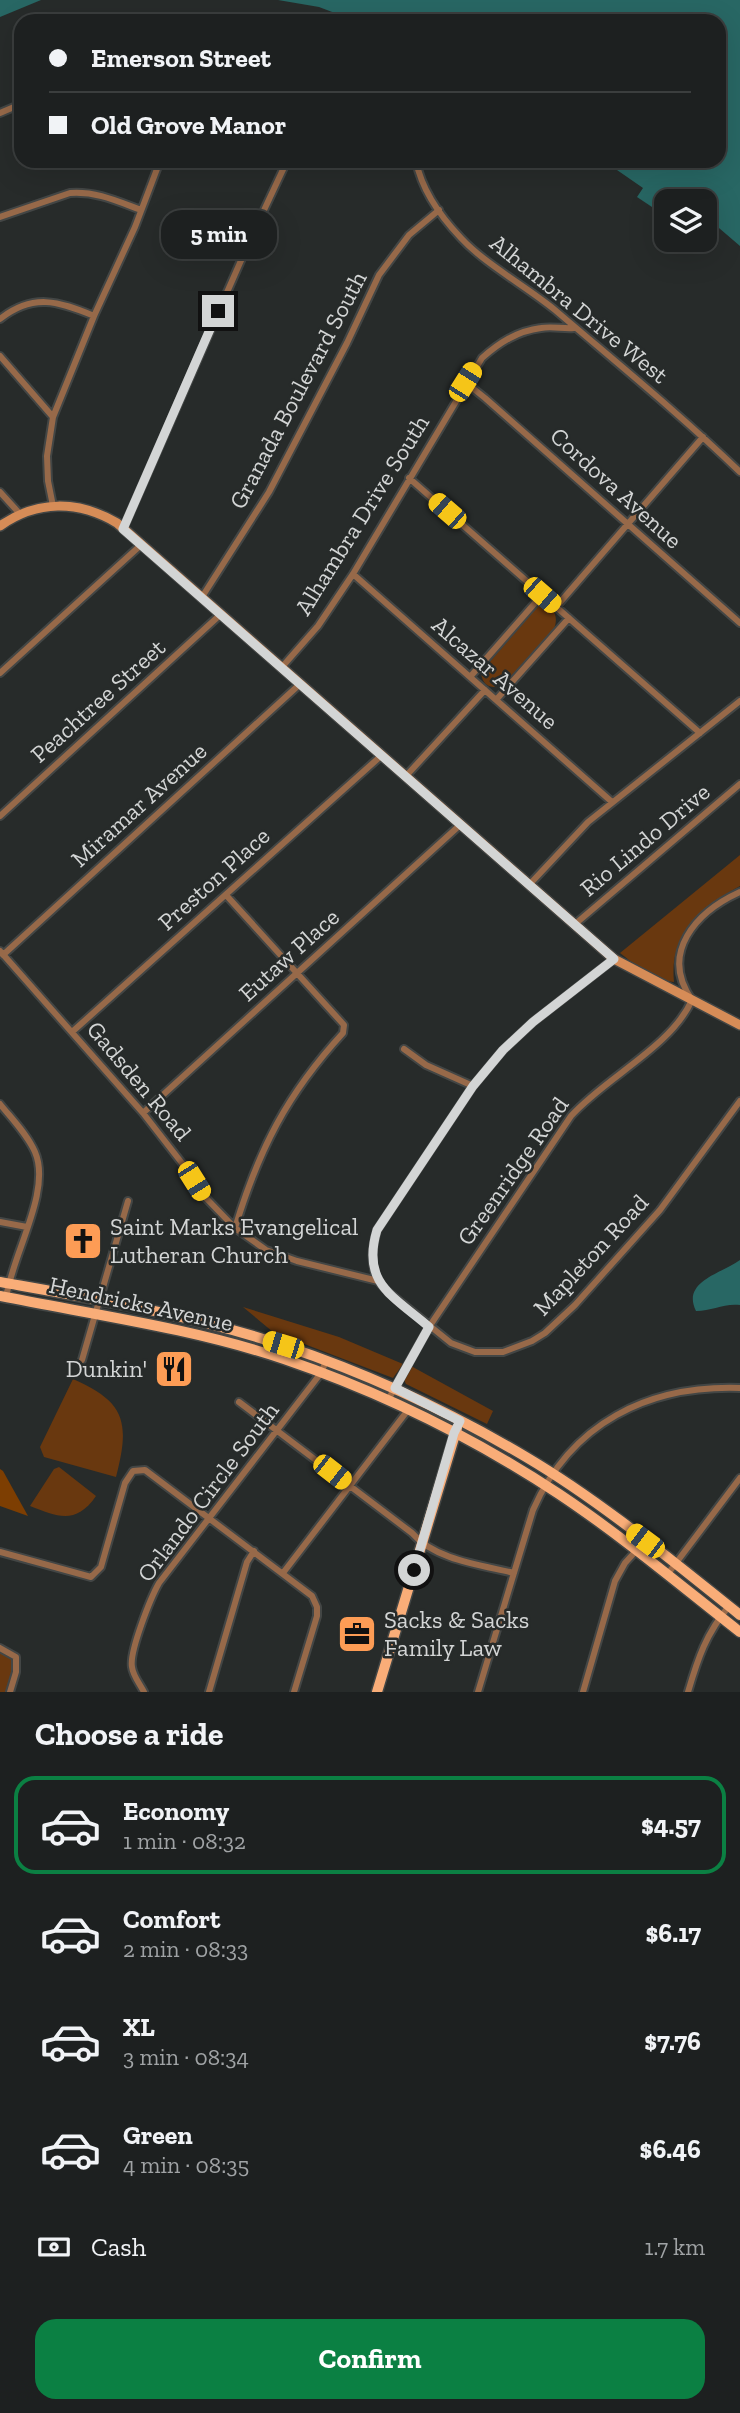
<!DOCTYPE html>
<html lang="en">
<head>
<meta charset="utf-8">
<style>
	body { margin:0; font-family:"Zilla Slab",serif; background:#2a2d2d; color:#f1f3f6; height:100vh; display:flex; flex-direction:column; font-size:26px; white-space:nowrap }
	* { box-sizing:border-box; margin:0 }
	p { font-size:23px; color:#a0a3a5 }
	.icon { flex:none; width:38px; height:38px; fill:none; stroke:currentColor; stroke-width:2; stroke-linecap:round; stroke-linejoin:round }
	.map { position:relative; height:1692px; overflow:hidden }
	.drawer { display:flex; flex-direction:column; background:#1d2020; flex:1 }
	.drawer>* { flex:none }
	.banner { position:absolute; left:14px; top:14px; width:712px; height:154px; border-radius:21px; box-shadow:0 7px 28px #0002,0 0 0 2px #3b3e3e; display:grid; align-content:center; height:154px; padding:0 35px; background:#1d2020 }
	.tools { position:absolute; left:654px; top:189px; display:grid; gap:14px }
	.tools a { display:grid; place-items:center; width:63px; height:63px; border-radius:14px; background:#1d2020; box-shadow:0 7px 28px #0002,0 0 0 2px #3b3e3e; font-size:35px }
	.end { position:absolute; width:32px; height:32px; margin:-16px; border:9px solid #d3d5d5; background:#111; box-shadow:0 0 0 4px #111 }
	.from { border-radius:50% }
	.bubble { position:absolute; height:49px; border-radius:21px; background:#1d2020; box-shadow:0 7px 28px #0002,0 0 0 2px #3b3e3e; font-size:23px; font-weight:700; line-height:49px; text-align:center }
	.car { position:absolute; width:21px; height:42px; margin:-21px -10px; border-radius:9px; box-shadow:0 0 5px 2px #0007; background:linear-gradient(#f5c518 24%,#345 0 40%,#f5c518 0 76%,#345 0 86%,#f5c518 0) }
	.banner b { display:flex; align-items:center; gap:24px; height:66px; font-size:26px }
	.banner b+b { border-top:2px solid #3b3e3e }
	.banner i { width:18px; height:18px; background:#f1f3f6 }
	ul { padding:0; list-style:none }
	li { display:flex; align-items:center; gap:21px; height:98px; margin:0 14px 10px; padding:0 21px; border:4px solid transparent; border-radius:21px }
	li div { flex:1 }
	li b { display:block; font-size:26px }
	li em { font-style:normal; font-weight:700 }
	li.selected { border-color:#0b8043 }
	li>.icon { width:63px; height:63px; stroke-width:1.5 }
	h2 { padding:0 35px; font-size:32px; line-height:84px }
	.pay { display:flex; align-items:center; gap:18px; height:77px; padding:0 35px; font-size:26px }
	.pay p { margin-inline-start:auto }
	.button { display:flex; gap:14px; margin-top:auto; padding:14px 35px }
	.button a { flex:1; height:80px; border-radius:21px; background:#0b8043; color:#fff; font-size:28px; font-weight:700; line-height:80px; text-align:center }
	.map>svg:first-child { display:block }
	.green { fill:#69380f }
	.forest { fill:#7d3e02 }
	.water { fill:#286764 }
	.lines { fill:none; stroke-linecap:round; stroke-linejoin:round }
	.street-casing { stroke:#434645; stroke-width:10 }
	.secondary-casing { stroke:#434645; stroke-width:12 }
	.primary-casing { stroke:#434645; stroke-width:13 }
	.street { stroke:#976949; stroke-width:6 }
	.secondary { stroke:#d68c57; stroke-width:9 }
	.primary { stroke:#f9ad78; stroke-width:10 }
	.route { stroke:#d3d5d5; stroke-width:9 }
	.labels { text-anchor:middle; stroke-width:5; stroke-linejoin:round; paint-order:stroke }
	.street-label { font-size:24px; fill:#d3d5d5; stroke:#272b2a }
	.poi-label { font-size:24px; fill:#d3d5d5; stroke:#272b2a; text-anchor:start }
</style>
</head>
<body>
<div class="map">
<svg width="740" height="1692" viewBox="0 0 740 1692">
	<rect width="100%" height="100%" fill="#272b2a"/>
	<path class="green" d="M539,605C554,605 559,616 554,629L501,687C489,688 482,685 481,672Z
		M740,855V886C701,907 669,934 674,982C654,980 635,965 620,953Z
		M243,1307L339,1337L403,1364L393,1378L273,1332Z
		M411,1366L493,1411L487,1424L406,1384L404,1380Z
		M73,1379C126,1402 130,1423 116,1477L44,1457L40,1447Z
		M59,1467L96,1496C76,1525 58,1517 30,1506L54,1469Z
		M0,1651L11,1656L15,1662L7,1692H0Z"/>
	<path class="forest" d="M0,1469L3,1471L28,1516L0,1506Z"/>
	<path class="water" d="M0,0H41L0,17Z
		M278,0H740V246L705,216V201H667V217L637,197L643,188L604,161H719V21H356L319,7Z
		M740,1260V1305C724,1303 712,1311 696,1311C681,1281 723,1273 740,1260Z"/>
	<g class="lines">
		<g class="street-casing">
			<path id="street" d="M0,113L21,104
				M416,161C422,191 441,217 461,238C485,264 527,287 555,310C617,363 681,415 740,472
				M0,217L70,193C96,191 117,201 141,210
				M0,319C33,293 58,301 94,316
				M0,356L53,417
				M465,382L485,398L740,623
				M409,478L700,733
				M0,492L20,514
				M53,506L48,481L47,456L53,417L94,316L135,227L160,161
				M123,529L250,240L287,161
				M353,574L612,802
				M202,597L269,492L347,343L379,275L409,235L439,210
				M556,607L703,437
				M282,667L318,626L353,574L482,358C499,343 517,331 541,328C552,326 563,329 574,328
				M0,673L142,544
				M470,677L542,595
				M496,700L569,618
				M406,776L485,690
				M0,816L221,614
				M529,885L588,822L740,701
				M226,895L344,1025L343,1033C287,1094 259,1149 235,1228
				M574,925L740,784
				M0,951L143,1113L185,1167L204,1196L235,1228L266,1250L297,1261L378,1281L388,1292L451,1343L475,1352H503L532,1341L545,1333L575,1305L660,1210L740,1101
				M3,955L300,684
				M72,1032L382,755
				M404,1049L426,1065L473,1086
				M0,1104C12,1119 27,1134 35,1152C52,1191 12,1255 6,1298
				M143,1113L460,825
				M0,1222L27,1227
				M378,1281C370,1263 372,1248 377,1230L473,1086L503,1050L533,1022L614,959
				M82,1360L128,1201
				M388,1400L429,1327L571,1116C606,1077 671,1047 692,1000C659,953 696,912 740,892
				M239,1402L412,1533C435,1560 481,1565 514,1573
				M0,1552L91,1577L101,1567L125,1483L133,1471L145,1470L312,1596L317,1607V1616L294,1692
				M283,1573L408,1410
				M667,1575L740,1478
				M0,1648L16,1657V1672L10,1692
				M144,1692C140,1684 133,1676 132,1667C129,1652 151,1597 159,1583L321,1373L326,1361
				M209,1692L247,1562L254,1551
				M478,1692L533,1510C571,1423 648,1385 740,1388
				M583,1692L615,1581L625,1563L645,1541
				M688,1692C698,1658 706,1634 729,1606"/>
		</g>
		<g class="secondary-casing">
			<path id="secondary" d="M0,526C37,500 78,500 117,523L614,959L740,1025"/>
		</g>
		<g class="primary-casing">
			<path id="primary" d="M0,1282C96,1299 193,1315 285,1346C369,1374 450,1412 526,1457C602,1502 671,1560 740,1615
				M0,1296C95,1315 191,1328 284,1359C381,1392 474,1438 559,1494C622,1536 680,1585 740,1632
				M377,1692L457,1428"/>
		</g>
		<use href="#street" class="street"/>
		<use href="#secondary" class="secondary"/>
		<use href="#primary" class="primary"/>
	</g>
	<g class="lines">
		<path class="route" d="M218,311L123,529L614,959L533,1022L503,1050L473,1086L377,1230C361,1283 393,1296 429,1327L395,1388L460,1421L454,1433L414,1570"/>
	</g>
	<defs>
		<g id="church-square" transform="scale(2.0125)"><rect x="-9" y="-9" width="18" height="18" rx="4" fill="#fd9c55" stroke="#272b2a"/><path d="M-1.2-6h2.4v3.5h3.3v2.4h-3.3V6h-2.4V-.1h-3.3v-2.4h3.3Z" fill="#111"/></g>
		<g id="restaurant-square" transform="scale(2.0125)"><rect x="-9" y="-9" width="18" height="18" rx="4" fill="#fd9c55" stroke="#272b2a"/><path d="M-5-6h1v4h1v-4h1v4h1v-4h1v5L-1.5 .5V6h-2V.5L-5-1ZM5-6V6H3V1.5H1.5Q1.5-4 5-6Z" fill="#111"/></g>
		<g id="office-square" transform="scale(2.0125)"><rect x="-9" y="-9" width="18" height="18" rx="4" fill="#fd9c55" stroke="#272b2a"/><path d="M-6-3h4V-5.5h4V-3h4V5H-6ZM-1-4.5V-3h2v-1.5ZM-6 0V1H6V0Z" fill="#111"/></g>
	</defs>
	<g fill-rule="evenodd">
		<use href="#church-square" x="83" y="1241"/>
		<use href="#restaurant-square" x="174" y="1369"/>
		<use href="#office-square" x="357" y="1634"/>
	</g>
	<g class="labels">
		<g class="street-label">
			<text transform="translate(579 309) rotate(39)" y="8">Alhambra Drive West</text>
			<text transform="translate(298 390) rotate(-62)" y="8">Granada Boulevard South</text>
			<text transform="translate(616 488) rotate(42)" y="8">Cordova Avenue</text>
			<text transform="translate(362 515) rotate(-58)" y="8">Alhambra Drive South</text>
			<text transform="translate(495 673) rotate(41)" y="8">Alcazar Avenue</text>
			<text transform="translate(98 701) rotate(-42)" y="8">Peachtree Street</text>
			<text transform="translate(139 805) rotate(-42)" y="8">Miramar Avenue</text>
			<text transform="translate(645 840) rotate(-40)" y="8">Rio Lindo Drive</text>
			<text transform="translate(214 879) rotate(-42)" y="8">Preston Place</text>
			<text transform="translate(289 955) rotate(-42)" y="8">Eutaw Place</text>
			<text transform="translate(139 1081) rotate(50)" y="8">Gadsden Road</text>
			<text transform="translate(513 1171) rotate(-55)" y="8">Greenridge Road</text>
			<text transform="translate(591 1255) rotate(-47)" y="8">Mapleton Road</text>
			<text transform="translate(141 1304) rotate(12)" y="8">Hendricks Avenue</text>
			<text transform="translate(208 1492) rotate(-53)" y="8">Orlando Circle South</text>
		</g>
		<g class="poi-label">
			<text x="110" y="1235">Saint Marks Evangelical<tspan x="110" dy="28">Lutheran Church</tspan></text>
			<text x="147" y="1377" text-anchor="end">Dunkin'</text>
			<text x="384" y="1628">Sacks &amp; Sacks<tspan x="384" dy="28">Family Law</tspan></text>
		</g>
	</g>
</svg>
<div class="tools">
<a><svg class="icon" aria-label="layers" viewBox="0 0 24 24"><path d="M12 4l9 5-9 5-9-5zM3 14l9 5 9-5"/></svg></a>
</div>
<i class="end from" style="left:414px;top:1570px"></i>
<i class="end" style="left:218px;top:311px"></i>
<div class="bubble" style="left:161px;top:210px;width:116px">5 min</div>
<i class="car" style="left:465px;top:382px;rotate:32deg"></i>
<i class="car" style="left:447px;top:511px;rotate:311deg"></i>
<i class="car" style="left:542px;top:595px;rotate:131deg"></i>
<i class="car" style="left:194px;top:1181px;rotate:148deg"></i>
<i class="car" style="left:283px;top:1345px;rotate:287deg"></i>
<i class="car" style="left:332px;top:1472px;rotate:128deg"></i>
<i class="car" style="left:645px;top:1541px;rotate:307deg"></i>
<div class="banner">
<b><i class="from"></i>Emerson Street</b>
<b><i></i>Old Grove Manor</b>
</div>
</div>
<section class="drawer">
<h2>Choose a ride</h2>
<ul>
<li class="selected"><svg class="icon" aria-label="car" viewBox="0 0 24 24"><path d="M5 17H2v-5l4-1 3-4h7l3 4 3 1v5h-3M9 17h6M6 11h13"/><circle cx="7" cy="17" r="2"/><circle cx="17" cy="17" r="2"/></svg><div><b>Economy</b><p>1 min · 08:32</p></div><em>$4.57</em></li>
<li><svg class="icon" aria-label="car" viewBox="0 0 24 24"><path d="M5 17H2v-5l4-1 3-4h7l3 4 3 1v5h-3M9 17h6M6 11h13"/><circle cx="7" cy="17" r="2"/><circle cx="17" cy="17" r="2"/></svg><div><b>Comfort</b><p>2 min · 08:33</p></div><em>$6.17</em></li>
<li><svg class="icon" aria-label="car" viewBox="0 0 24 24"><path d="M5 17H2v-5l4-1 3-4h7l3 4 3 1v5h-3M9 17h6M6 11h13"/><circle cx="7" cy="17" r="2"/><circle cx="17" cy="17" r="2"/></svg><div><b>XL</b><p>3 min · 08:34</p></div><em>$7.76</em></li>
<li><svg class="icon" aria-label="car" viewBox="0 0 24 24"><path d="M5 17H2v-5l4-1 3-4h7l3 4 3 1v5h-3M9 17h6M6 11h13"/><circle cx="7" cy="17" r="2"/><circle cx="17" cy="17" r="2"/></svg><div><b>Green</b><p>4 min · 08:35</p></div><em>$6.46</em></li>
</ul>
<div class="pay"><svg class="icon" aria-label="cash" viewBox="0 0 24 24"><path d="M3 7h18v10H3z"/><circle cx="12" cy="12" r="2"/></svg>Cash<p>1.7 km</p></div>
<div class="button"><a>Confirm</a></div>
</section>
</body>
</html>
